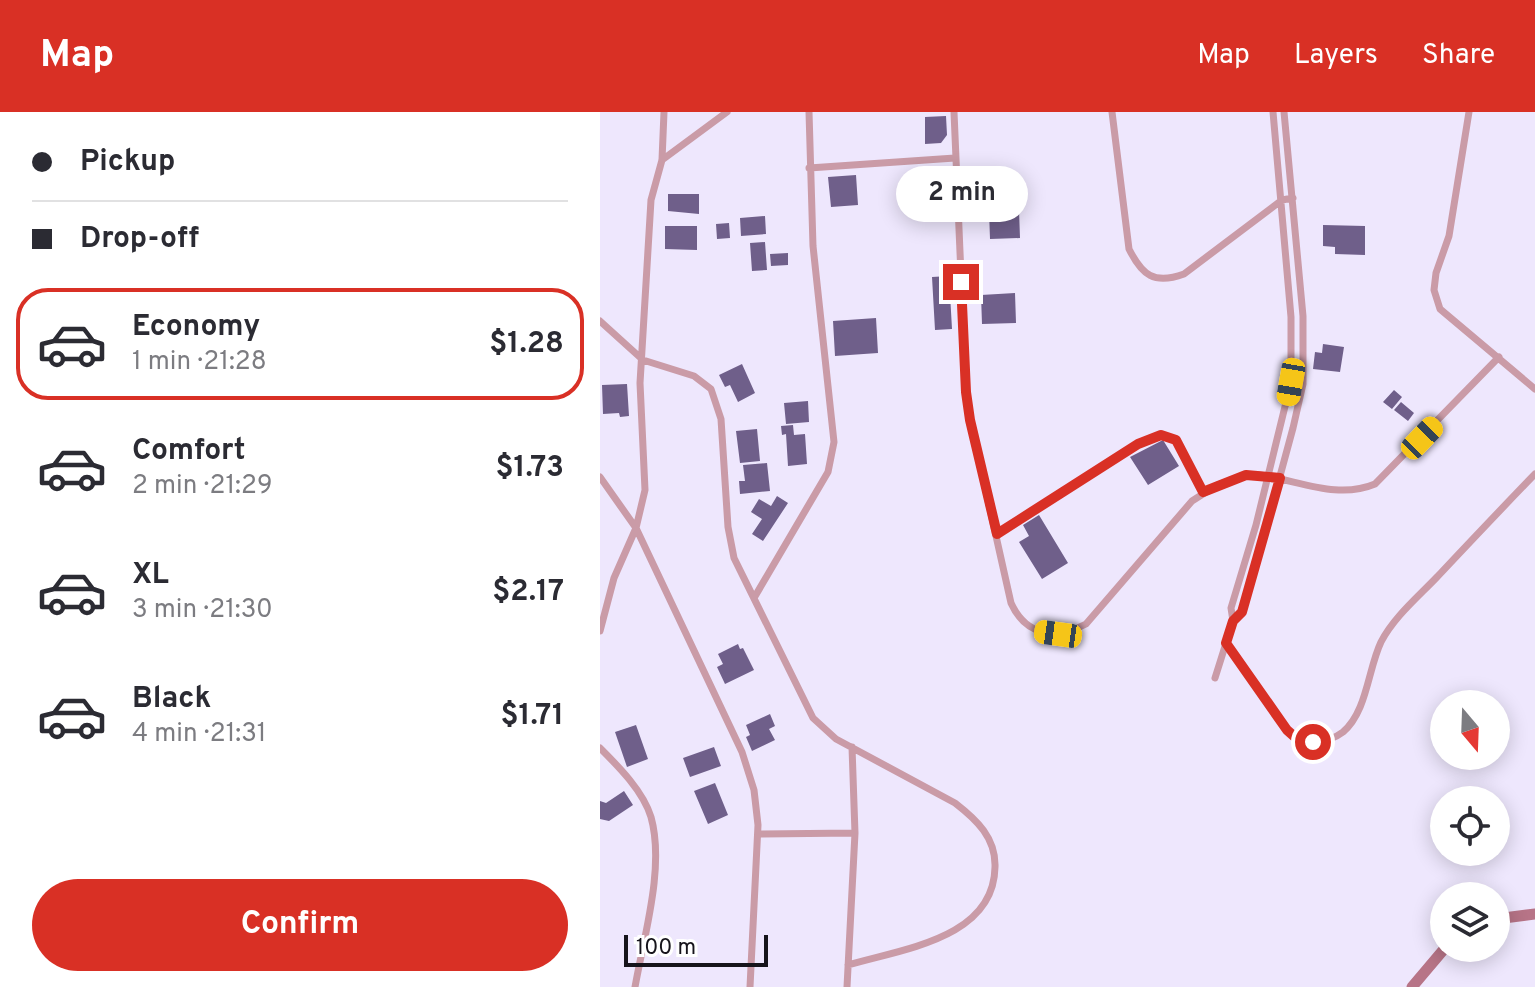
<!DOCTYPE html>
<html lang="en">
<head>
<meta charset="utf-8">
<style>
	body { margin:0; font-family:Overpass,sans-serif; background:#f7f7f7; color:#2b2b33; height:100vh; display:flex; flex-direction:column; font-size:30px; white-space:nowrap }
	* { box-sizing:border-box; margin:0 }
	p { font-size:26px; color:#7c7c81 }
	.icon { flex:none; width:44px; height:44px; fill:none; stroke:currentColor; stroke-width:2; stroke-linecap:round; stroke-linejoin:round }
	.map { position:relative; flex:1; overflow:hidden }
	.details { display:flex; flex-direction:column; background:#fff; width:600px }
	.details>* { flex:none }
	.top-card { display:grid; align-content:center; height:176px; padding:0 32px; background:#fff }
	.needle { width:52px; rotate:161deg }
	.fabs { position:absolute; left:830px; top:578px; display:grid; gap:16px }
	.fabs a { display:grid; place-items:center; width:80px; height:80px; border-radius:50%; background:#fff; box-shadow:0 4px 20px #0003; font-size:40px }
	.scale { position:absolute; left:24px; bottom:20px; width:144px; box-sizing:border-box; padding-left:8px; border:4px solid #16141b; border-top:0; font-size:22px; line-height:28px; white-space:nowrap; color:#16141b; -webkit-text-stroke:6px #fff; paint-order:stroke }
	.end { position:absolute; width:36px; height:36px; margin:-18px; border:10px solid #d93025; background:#fff; box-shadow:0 0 0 4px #fff }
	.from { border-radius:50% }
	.bubble { position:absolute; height:56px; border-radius:28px; background:#fff; box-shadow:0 4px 20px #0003; font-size:26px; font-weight:700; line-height:56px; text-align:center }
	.car { position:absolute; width:24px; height:48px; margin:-24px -12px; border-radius:10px; box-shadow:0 0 6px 2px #0007; background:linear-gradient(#f5c518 24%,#345 0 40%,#f5c518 0 76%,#345 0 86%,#f5c518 0) }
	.top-card b { display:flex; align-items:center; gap:28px; height:76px; font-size:30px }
	.top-card b+b { border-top:2px solid #e1e1e2 }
	.top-card i { width:20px; height:20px; background:#2b2b33 }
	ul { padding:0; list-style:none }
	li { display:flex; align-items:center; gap:24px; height:112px; margin:0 16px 12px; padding:0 16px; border:4px solid transparent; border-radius:32px }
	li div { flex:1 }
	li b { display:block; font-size:30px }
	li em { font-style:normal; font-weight:700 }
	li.selected { border-color:#d93025 }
	li>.icon { width:72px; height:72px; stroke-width:1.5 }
	.button { display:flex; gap:16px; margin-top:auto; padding:16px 32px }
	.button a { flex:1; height:92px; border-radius:48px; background:#d93025; color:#fff; font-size:32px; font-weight:700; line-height:92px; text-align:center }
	header { display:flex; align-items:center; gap:48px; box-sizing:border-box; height:112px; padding:0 40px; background:#d93025; color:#fff }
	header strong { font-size:38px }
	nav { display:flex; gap:44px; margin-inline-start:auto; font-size:28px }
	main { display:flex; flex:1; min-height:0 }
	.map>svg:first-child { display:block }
	.building { fill:#6f5f8a }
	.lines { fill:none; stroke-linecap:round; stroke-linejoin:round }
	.street { stroke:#ca9ba7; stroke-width:7 }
	.secondary { stroke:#b77487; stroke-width:11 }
	.route { stroke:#d93025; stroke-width:10 }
</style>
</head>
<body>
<header>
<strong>Map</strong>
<nav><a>Map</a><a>Layers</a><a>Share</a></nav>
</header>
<main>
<section class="details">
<div class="top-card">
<b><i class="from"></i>Pickup</b>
<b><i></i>Drop-off</b>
</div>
<ul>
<li class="selected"><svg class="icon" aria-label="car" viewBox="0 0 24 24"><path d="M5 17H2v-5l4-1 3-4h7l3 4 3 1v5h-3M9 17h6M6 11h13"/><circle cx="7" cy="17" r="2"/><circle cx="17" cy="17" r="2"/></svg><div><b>Economy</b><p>1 min · 21:28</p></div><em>$1.28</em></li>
<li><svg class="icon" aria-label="car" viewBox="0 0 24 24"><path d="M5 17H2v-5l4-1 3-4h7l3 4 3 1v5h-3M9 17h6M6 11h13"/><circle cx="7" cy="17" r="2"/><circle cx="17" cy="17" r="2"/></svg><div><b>Comfort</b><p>2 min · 21:29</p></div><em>$1.73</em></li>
<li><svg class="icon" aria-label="car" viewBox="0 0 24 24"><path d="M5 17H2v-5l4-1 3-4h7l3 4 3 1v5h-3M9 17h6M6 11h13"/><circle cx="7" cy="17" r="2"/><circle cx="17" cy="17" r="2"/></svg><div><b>XL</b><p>3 min · 21:30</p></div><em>$2.17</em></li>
<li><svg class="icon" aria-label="car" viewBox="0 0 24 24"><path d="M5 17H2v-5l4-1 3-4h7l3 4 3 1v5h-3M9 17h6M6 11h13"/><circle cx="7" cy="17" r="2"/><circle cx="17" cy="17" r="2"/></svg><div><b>Black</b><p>4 min · 21:31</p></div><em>$1.71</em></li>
</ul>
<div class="button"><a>Confirm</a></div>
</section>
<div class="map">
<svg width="935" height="875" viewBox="0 0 935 875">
	<rect width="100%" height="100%" fill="#eee7fd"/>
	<path class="building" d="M346,4L347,23L341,31L325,32V5Z
		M256,63L258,93L231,95L228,65Z
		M414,70L415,96L380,97L379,71Z
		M68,82H99V102L68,99Z
		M419,98L420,126L390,127L389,99Z
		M165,104L166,122L141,124L140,106Z
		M129,111L130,126L117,127L116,112Z
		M723,113L765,114V143L735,142V135L723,134Z
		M65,114H97V138L65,137Z
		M165,130L167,158L152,159L150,131Z
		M188,141V153L171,154L170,142Z
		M349,164L352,217L335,218L332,165Z
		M415,181L416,211L382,212L381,183Z
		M276,206L278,241L235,244L233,209Z
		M723,232L744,235L740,260L713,257L715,240L722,241Z
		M142,252L155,281L138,290L130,273L125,275L119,263Z
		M27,272L29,304L20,305L19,301L3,302L2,273Z
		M794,278L802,285L792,297L783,290Z
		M208,289L209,310L186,312L184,291Z
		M801,290L814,301L808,309L794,298Z
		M193,313L194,323L205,322L207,352L188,354L186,322L182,323L181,314Z
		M157,317L160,349L140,351L136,319Z
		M563,328L579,354L548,373L530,345Z
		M167,351L170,379L140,382L139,369H145L143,353Z
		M177,384L188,391L163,429L152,422L162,407L151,400L159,387L171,394Z
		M439,403L468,451L442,467L419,430L429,424L423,413Z
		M138,532L140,537L143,536L154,558L125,572L117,555L123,552L118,542Z
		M170,602L175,614L169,617L175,628L152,639L146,625L150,623L146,613Z
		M36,613L48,647L27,655L15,620Z
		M114,635L121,654L90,665L83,646Z
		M115,671L128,703L108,712L94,679Z
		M24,679L33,693L9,709L0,707V689L6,691Z"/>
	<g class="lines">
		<path class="street" d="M354,0L366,280L370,308L411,491C426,524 455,528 486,512L592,389L617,373L646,363H659C698,368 737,388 775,372L899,245
			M512,0L529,137C542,163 554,173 584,162L682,88L693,86
			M869,0L849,124L836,161L834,178L840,197L935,277
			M62,48L127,0
			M209,56L355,46
			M0,209L43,248L94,264L111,277L121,307L128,415L134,446L213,606L236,627L355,691C377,708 396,726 395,755C394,827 301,837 248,853
			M0,365L36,416L142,640L154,678L158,713L150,875
			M397,422L538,332L561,323L576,328L603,380
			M154,486L228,360L234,330L213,134L209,0
			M633,509L631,496L656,413L691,270V205L673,0
			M0,519L14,466L36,416L45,378L40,271L51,88L62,48L64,0
			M626,531L687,618C702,632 726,633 743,620C767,600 768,557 781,530C794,505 818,485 837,465C870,430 902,396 935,362
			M615,566L633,509L642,500L651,471L693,316L703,272V204L684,0
			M0,636C19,655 43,679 51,705C65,755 44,824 35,875
			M158,722L255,721
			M247,875L255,721L252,635"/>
		<path class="secondary" d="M896,807L935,802
			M812,875L845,836"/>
	</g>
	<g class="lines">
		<path class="route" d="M361,170L366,280L370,308L397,422L538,332L561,323L576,328L603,380L646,363L680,366L642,500L633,509L626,531L687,618L696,626L713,630"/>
	</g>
</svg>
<div class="fabs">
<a><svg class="needle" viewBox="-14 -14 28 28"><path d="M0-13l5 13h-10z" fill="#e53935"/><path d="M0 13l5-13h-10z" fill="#7c7c81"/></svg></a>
<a><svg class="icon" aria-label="locate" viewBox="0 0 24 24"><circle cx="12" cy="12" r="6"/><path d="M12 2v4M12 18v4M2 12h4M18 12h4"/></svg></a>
<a><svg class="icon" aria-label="layers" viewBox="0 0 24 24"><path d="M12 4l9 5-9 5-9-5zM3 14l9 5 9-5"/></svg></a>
</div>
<div class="scale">100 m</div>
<i class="end from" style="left:713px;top:630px"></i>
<i class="end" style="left:361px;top:170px"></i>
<div class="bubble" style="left:296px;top:54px;width:132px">2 min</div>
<i class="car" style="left:691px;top:270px;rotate:190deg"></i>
<i class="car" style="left:822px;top:326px;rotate:44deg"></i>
<i class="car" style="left:458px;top:522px;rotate:278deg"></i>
</div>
</main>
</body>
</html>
